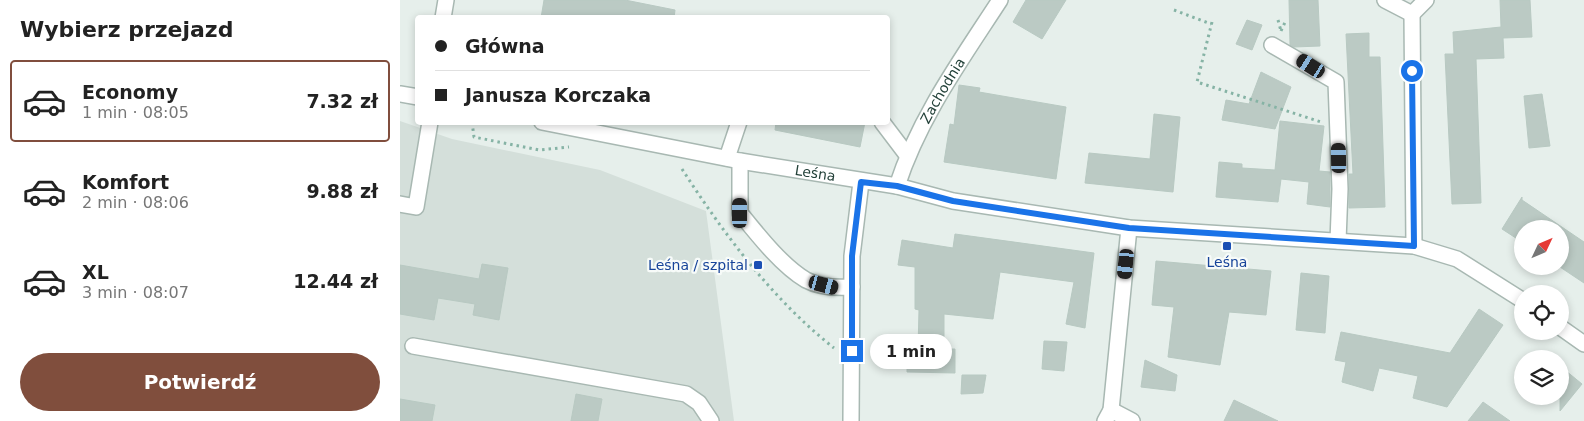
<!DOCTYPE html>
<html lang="pl">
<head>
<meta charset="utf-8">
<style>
	body { margin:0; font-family:"DejaVu Sans",sans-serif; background:#f2f2f2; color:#222; height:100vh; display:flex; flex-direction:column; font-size:19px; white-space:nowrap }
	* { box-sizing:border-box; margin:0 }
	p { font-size:16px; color:#767676 }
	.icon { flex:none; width:28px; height:28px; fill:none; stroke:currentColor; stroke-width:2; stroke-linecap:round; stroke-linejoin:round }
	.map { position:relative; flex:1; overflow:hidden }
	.side { display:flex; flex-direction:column; background:#fff; width:400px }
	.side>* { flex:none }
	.top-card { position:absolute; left:15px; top:15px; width:475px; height:110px; border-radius:5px; box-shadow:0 2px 8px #0003; display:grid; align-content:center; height:110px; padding:0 20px; background:#fff }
	.needle { width:32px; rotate:46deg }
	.tools { position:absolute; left:1114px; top:220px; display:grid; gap:10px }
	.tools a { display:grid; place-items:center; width:55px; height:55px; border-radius:50%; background:#fff; box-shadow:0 2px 8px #0003; font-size:25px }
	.end { position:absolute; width:22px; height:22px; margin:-11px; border:6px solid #1a73e8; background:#fff; box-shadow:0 0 0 2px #fff }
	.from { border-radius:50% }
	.bubble { position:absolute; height:35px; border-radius:18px; background:#fff; box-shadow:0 2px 8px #0003; font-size:16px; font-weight:700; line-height:35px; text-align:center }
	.car { position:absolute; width:15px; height:30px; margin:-15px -8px; border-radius:6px; box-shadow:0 0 4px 1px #0007; background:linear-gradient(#222 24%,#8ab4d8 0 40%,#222 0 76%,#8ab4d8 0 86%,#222 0) }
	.top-card b { display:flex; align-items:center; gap:18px; height:48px; font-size:19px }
	.top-card b+b { border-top:1px solid #e0e0e0 }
	.top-card i { width:12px; height:12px; background:#222 }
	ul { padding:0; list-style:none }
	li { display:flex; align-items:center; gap:15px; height:82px; margin:0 10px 8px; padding:0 10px; border:2px solid transparent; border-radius:5px }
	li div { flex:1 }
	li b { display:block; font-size:19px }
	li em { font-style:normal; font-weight:700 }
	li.active { border-color:#804e3d }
	li>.icon { width:45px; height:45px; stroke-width:1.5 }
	h2 { padding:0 20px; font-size:22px; line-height:60px }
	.cta { display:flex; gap:10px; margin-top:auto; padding:10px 20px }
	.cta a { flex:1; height:58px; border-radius:30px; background:#804e3d; color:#fff; font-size:20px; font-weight:700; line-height:58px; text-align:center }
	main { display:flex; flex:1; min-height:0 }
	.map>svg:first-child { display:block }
	.built { fill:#d4dfda }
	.building { fill:#bbcac4; stroke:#b8c9c2 }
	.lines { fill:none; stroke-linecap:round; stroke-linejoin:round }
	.minor-casing { stroke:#a8b8b2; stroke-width:18 }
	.path { stroke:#86b3a5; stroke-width:3; stroke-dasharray:2.5 4; stroke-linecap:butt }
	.minor { stroke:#fff; stroke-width:15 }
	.route { stroke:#1a73e8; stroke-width:6 }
	.transit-dot { fill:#1a4fb4; stroke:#f7fbf9; stroke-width:2 }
	.labels { text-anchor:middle; stroke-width:4.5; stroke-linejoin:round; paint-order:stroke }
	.street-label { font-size:14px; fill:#24423a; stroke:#f7fbf9 }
	.transit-label { font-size:14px; fill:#164399; stroke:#f7fbf9 }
</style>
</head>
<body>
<main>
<section class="side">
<h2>Wybierz przejazd</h2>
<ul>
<li class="active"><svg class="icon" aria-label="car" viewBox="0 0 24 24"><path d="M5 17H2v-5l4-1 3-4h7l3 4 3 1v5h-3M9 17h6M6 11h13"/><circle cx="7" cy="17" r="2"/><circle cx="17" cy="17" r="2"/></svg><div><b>Economy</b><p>1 min · 08:05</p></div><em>7.32 zł</em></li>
<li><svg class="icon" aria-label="car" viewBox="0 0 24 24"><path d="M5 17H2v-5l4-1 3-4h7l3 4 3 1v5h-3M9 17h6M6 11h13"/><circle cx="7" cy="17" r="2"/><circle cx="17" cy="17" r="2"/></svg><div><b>Komfort</b><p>2 min · 08:06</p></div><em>9.88 zł</em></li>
<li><svg class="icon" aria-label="car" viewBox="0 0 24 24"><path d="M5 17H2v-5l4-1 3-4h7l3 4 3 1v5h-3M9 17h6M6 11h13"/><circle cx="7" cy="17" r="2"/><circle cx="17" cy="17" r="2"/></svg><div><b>XL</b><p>3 min · 08:07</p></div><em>12.44 zł</em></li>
</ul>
<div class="cta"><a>Potwierdź</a></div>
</section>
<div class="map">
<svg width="1184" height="421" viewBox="0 0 1184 421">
	<rect width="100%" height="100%" fill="#e6efeb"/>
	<path class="built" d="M0,121L52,139L200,170L306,211L334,421H0Z"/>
	<path class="building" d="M144,0H225L275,10L274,18H141Z
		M626,0H666L642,39L613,22Z
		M889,0H918L920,46L894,47L890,45Z
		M1100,0H1130L1132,37L1103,38L1104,58L1076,59L1081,203L1052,204L1045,54H1054L1053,32L1101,27Z
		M847,20L862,25L852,50L836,44Z
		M969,33V57H980L985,207L949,208V174H953L946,34Z
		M861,72L891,87L875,129L822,120L826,100L849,104Z
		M559,85L580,88L579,92L666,107L656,179L544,162L550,124L554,125Z
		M1142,94L1150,146L1129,148L1124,96Z
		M754,114L780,117L773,192L685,183L689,153L750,159Z
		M880,121L924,126L919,171L930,172V207L907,204L909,182L881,179L878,202L816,197L819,162L842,164V168L875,170Z
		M376,122H465L460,147L375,130Z
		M1122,197V200L1184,242V283L1160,267V229H1122V242L1102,229Z
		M555,234L694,253L685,328L666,324L674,282L600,272L593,319L544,314V349H555V373L507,372V348L518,349L519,310L515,309V267L498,265L502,240L553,248Z
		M756,261L871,271L866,315L829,312L820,365L768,357L774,307L752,305Z
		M82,264L108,268L99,320L73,315L75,304L38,298L34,320L0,314V265L79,279Z
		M901,273L929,276L925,333L896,330Z
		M1079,309L1103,325L1047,407L1013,398L1018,376L979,368L973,391L942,382L946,362L935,360L941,332L1050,353Z
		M644,341L667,342L664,371L642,369Z
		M745,360L777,375L775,391L741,387Z
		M1160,366L1182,384L1160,411Z
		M562,375H586L583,393L561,394Z
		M176,394L202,399L198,421H171Z
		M0,399L35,405L32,421H0Z
		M834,400L878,421H824Z
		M1083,402L1110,421H1068Z"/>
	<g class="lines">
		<g class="minor-casing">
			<g id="minor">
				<path d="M985,0L1012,14"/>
				<path d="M1012,14L1014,246"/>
				<path d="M1012,14L1026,0"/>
				<path d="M43,18L46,0"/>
				<path d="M872,45L936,82L940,189L938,241"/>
				<path d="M0,94L18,97"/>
				<path id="s1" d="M142,122L340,161L497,186L553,201L729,228L1014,246L1057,259L1122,300"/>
				<path d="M482,122L507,155"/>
				<path d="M327,158L339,122"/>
				<path d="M340,161V213C357,234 382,266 406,280C419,287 437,288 452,287"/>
				<path id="s2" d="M497,186C519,118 561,60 600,0"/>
				<path d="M0,204L16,207L30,122"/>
				<path d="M1160,327L1184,344"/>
				<path d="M13,346L286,394L299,403L311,421"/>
				<path d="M711,410L732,421"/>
				<path d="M451,421L452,256L461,182"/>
				<path d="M705,421L711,410L729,228"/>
			</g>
		</g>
		<path class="path" d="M774,10L811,24
			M878,20L881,31
			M812,22L797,82L921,122
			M881,31L886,20
			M72,122L74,137L139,150L169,147
			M282,169C324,234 372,299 434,348"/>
		<use href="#minor" class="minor"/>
	</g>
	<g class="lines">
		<path class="route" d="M452,351V256L461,182L497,186L553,201L729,228L1014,246L1012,71"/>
	</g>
	<g class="transit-dot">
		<rect x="822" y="241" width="10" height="10" rx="2.5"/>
		<rect x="353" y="260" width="10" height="10" rx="2.5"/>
	</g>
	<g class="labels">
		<g class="street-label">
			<text dy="5" stroke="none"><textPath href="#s2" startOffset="106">Zachodnia</textPath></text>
			<text dy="5" stroke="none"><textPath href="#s1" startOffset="278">Leśna</textPath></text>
		</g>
		<g class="transit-label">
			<text x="827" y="267">Leśna</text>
			<text x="348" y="270" text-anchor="end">Leśna / szpital</text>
		</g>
	</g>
</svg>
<div class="tools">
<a><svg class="needle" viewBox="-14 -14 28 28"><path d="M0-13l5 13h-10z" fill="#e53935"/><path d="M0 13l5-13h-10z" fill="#767676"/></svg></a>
<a><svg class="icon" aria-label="locate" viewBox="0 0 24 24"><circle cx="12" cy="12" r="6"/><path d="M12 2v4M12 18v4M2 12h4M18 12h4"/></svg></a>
<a><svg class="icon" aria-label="layers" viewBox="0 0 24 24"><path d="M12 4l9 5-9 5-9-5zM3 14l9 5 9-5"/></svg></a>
</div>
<i class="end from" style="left:1012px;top:71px"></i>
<i class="end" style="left:452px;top:351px"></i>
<div class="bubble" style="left:470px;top:334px;width:82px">1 min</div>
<i class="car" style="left:911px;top:66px;rotate:302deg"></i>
<i class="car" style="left:939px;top:158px;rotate:359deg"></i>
<i class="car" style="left:340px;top:213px;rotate:0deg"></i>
<i class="car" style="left:726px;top:264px;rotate:186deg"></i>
<i class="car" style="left:424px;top:285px;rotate:105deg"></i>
<div class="top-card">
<b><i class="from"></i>Główna</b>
<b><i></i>Janusza Korczaka</b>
</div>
</div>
</main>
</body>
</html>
